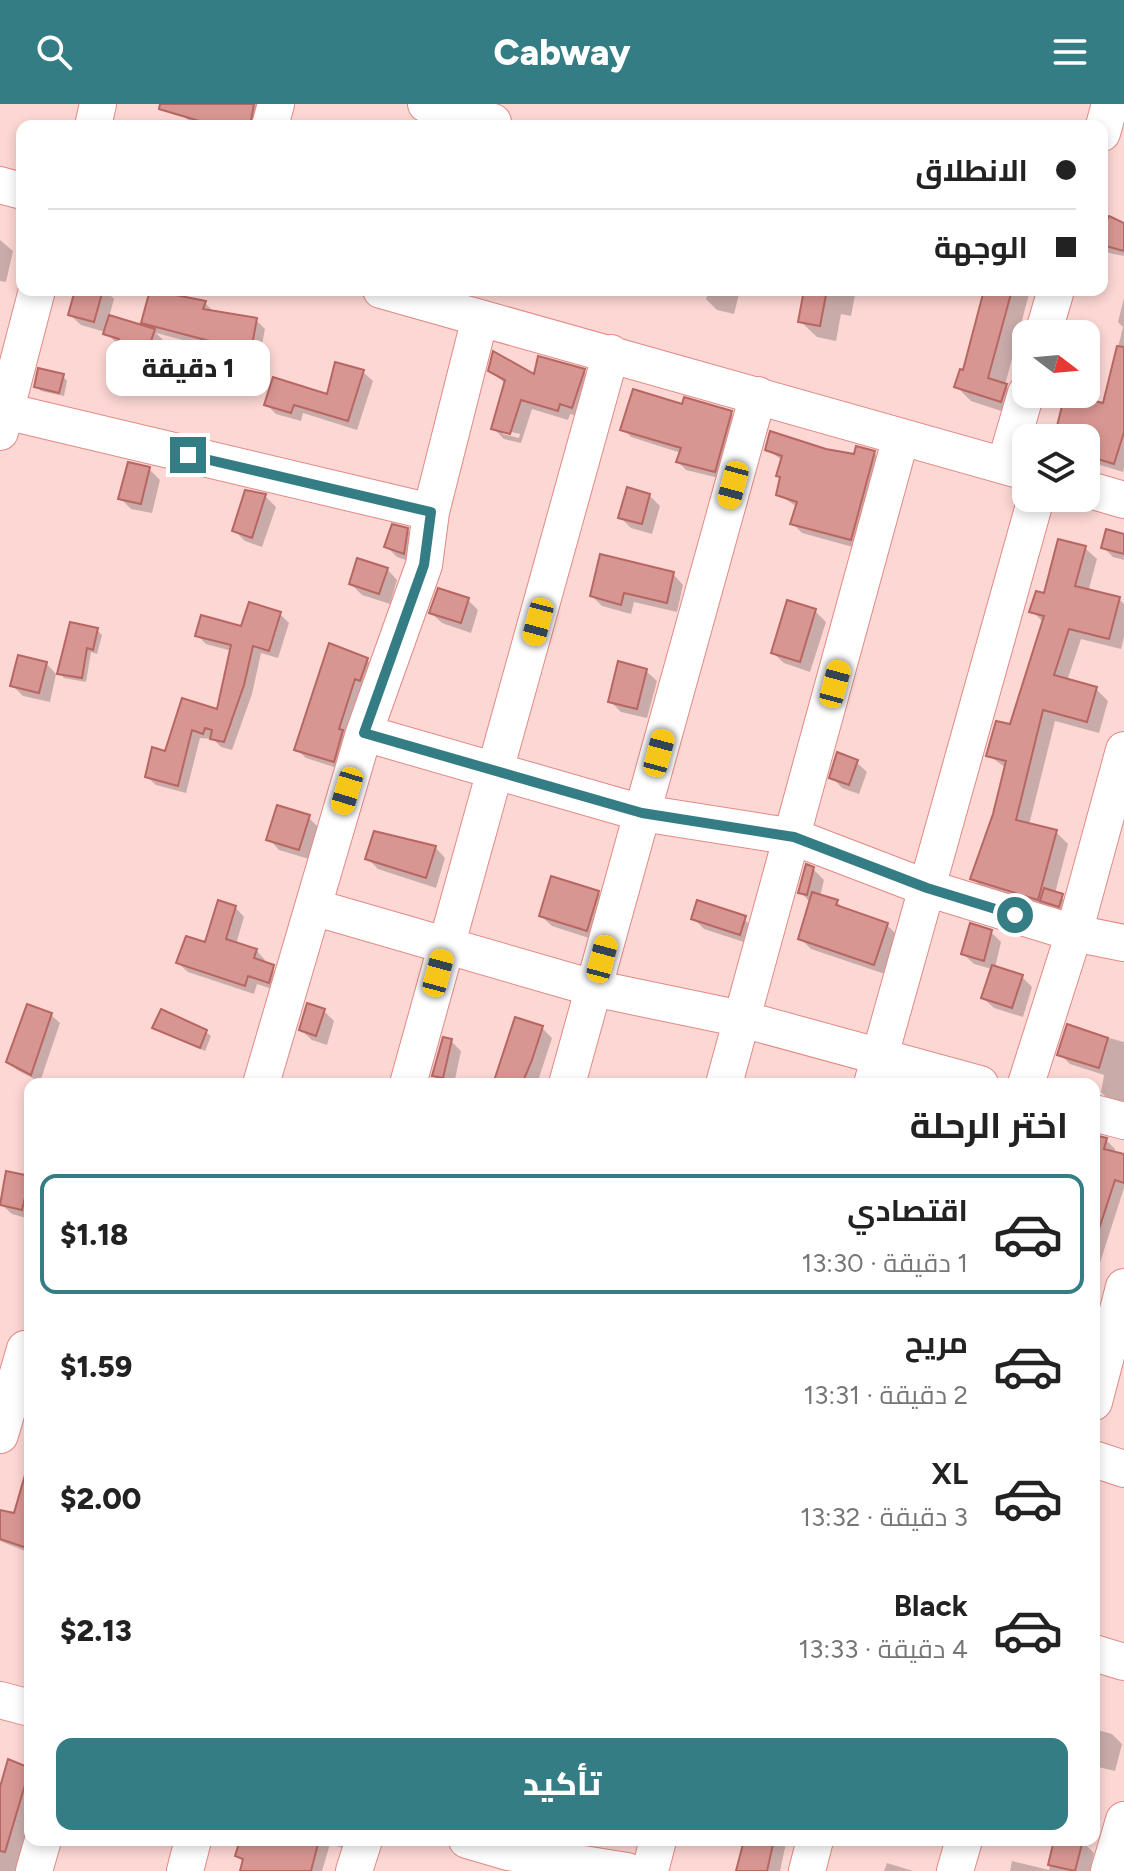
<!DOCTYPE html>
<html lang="ar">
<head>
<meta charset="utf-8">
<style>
	body { margin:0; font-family:Figtree,Cairo,sans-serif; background:#f2f2f2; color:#222; direction:rtl; height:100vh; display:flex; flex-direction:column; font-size:30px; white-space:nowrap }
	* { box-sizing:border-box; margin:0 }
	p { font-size:26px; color:#767676 }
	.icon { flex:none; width:44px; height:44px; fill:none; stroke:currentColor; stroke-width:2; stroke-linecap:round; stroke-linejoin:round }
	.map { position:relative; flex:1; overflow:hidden; direction:ltr }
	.drawer { position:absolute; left:24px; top:974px; width:1076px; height:768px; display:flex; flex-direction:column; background:#fff; border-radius:16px; box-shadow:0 4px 12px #0003; direction:rtl }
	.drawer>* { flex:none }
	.top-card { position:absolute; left:16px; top:16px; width:1092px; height:176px; border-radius:16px; box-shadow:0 4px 12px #0003; direction:rtl; display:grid; align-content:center; height:176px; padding:0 32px; background:#fff }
	.needle { width:52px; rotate:106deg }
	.controls { position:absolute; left:1012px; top:216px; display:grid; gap:16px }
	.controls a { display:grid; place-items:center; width:88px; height:88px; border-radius:16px; background:#fff; box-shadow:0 4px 12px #0003; font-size:40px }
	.end { position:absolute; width:36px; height:36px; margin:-18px; border:10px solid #357d84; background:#fff; box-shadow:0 0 0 4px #fff }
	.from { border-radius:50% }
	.bubble { position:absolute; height:56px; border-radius:16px; background:#fff; box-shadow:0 4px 12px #0003; font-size:26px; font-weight:800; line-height:56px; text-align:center; direction:rtl }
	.car { position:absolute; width:24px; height:48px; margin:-24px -12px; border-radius:10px; box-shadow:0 0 6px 2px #0007; background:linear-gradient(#f5c518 24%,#345 0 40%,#f5c518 0 76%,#345 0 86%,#f5c518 0) }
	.top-card b { display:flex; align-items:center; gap:28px; height:76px; font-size:30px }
	.top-card b+b { border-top:2px solid #e0e0e0 }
	.top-card i { width:20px; height:20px; background:#222 }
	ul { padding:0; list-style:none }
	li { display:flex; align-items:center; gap:24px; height:120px; margin:0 16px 12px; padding:0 16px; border:4px solid transparent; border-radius:16px }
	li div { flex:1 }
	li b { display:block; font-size:30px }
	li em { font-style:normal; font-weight:800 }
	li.active { border-color:#357d84 }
	li>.icon { width:72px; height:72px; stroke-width:1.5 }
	h2 { padding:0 32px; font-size:36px; line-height:96px }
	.primary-button { display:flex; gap:16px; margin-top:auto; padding:16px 32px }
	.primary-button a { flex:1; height:92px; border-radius:16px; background:#357d84; color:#fff; font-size:32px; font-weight:800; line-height:92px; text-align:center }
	header { display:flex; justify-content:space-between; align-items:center; height:104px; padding:0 32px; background:#357d84; color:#fff; font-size:36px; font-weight:800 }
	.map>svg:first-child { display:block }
	.shadow { fill:#0003; fill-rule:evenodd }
	.building { fill:#d89692; stroke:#b86662; stroke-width:2 }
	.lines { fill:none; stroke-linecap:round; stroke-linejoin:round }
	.minor-casing { stroke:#e18a86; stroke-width:38 }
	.minor { stroke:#fff; stroke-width:36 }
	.route { stroke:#357d84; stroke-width:10 }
</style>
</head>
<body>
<header><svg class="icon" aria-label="menu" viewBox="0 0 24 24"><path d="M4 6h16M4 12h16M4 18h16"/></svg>Cabway<svg class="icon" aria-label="search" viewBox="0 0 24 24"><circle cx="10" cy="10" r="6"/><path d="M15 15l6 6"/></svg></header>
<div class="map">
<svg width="1124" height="1767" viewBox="0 0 1124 1767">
	<rect width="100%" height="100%" fill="#fcd7d4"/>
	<path class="shadow" d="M187,0H262L260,22L192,20L183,11Z
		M1124,121V152L1109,149L1102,142V129Z
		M0,136L13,147L6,178L0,177Z
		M77,186H105L114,195L109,213L150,226L143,219L152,186L204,198L215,209L256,216L265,225L259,255L253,253L248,267L228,260L219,251L221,246L156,229L165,238L152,277L125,268L115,258L120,242L105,228L81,221L70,211Z
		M709,186H740L734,210L717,206L706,195Z
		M806,186H856L851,212L841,210L836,237L817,233L800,217Z
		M986,186H1030L1005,281L1020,296L1016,312L971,297L956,282L965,268Z
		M1124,194V364L1123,368L1087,357L1086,361V334H1055L1067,290L1104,301L1123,223L1118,218Z
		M490,267L535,273L584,267L594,278L582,313L570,310L568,316L532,305L521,339L504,335L493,324L506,280ZM503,326L520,330L519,334L503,330Z
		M363,268L373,277L357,326L303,309L301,317L276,310L266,300L328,293Z
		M63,272L67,277L64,292L41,287L36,282Z
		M683,303L731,309L739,317L723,375L686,366L678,358L681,349L631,333L623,325Z
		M767,345L825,347L856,352L874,349L884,359L860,445L802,429L792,419L797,403L778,390L783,357Z
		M149,365L160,376L152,409L131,405L120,394Z
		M649,391L660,402L652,430L631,424L621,414Z
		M265,392L276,403L262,443L245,437L234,426Z
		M407,426L417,437L414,459L397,453L387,443Z
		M1124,432V456L1113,453L1103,443Z
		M1085,444L1097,455L1088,488L1119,495L1124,500V533L1121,545L1081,535L1067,577L1096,585L1108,597L1099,629L1055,617L1029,721L1056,728L1068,740L1055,789L1073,802L1070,812L985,787L973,775L1006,664L988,651L1011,623L1044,519L1032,507Z
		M387,465L397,476L390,500L362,491L351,480Z
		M673,470L683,481L677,508L634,498L631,510L602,502L592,492Z
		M468,496L478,506L471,529L442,519L431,509Z
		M815,507L826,518L810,568L784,559L773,549Z
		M280,510L289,519L278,554L261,549L252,590L232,646L221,643L213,635L200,634L186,689L156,681L147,673L166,649L183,596L218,607L232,547L206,540L197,531L242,524Z
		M97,526L102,531L97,550L91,548L86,578L64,574L60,569Z
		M367,556L377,566L343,666L306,654L296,645Z
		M46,559L56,570L50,598L23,592L12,581Z
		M646,567L657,577L647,614L621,608L610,597Z
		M856,658L867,668L859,690L842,684L832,673Z
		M308,713L319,724L309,755L279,746L269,735Z
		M435,743L445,754L436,784L378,765L367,754Z
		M813,765L824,776L820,793L837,798L845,806L887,821L898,832L885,870L811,845L800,834L811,799L800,788Z
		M598,788L608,799L598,837L552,822L541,812Z
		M235,803L244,813L236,840L256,846L265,856L264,860L282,872L278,887L257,880L254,890L188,868L178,859L206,841Z
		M742,813L753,824L750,840L704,825L693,814Z
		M991,828L1001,838L995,864L1021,872L1032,883L1023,913L994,904L983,894L992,865L974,860L963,850Z
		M324,907L334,917L327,941L312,936L301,926Z
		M51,911L60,919L40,978L17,966L8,958Z
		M155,923L206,928L211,932L205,947Z
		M1068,923L1124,938V1001L1111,998L1101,988L1104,971L1070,960L1060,950Z
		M542,924L552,934L537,980H496Z
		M451,937L461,947L454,980H443L434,971Z
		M292,974L317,980H291Z
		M1094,1033L1106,1036L1115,1045L1114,1050L1124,1053V1084L1098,1165L1094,1189Z
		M29,1074L30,1075V1115L12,1110L1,1100Z
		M30,1410V1449L0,1437V1418Z
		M1094,1625L1112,1630L1122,1640L1115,1667L1094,1662Z
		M10,1657L30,1664V1713L16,1767H0V1690Z
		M242,1736H359L352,1747L330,1740L322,1767H242L244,1758L237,1752Z
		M746,1736H783L786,1739L780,1767H738Z
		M1056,1736L1082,1737L1094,1749L1090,1767H1010L1012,1757L1049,1766Z
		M887,1759L913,1767H884Z"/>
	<path class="building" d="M160,0H254L250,22H216L159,5Z
		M1109,112L1124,119V147L1102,141V126Z
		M75,186H103L94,218L68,211Z
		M150,186L206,197L203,205L257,214L251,247L244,245L238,260L217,251L221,240L141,219Z
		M804,186H827L820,222L798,218Z
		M984,186H1012L988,274L1007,280L1001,298L954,283L960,265L963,266Z
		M109,211L155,225L141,268L112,258L119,235L103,230Z
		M1117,242L1124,243V328L1114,360L1091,353L1097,334H1054L1065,290L1103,299Z
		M493,247L534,270L538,252L585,265L572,304L560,300L558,307L521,296L510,330L491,325L505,276L488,267Z
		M335,258L364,266L348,317L294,301L291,309L264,301L273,273L327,290Z
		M38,264L64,270L59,289L34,283Z
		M633,285L682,300L684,293L732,307L715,368L676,358L681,344L620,326Z
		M770,327L826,345L854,350L856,342L875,347L851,436L790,420L797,398L776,391L780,373L776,372L782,352L765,346Z
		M128,358L150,363L141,400L118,395Z
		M627,383L650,390L642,420L618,414Z
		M245,386L266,390L252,434L232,427Z
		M392,420L408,424L404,450L384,443Z
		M1106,425L1124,430V450L1101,444Z
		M1058,435L1086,442L1075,482L1120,493L1109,535L1069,525L1054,571L1097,583L1087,618L1043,606L1016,716L1057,726L1038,796L970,775L993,710L1006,657L986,652L996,617L1010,620L1044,512L1029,508L1036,487L1044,489Z
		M600,450L674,468L667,499L624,489L621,501L590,492Z
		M357,454L388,464L379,490L349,480Z
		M438,484L469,494L461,519L429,509Z
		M787,496L816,505L800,558L771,549Z
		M249,498L281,508L269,547L253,542L244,581L224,638L210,635L212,626L205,624L203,630L192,626L178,682L145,673L152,643L165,647L182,594L217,605L231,541L195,532L201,511L241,522Z
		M70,518L98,524L93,546L87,544L82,574L57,570Z
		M329,539L368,554L360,577L355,575L339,625L343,626L334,658L294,646Z
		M18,551L47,558L39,589L10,582Z
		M618,557L647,565L637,605L608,598Z
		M837,648L858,656L849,681L829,674Z
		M277,701L310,711L299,746L266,736Z
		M374,727L436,742L426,774L365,755Z
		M806,760L814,763L807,791L798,789Z
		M551,772L599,787L587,827L539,812Z
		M1044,784L1063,790L1059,803L1040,797Z
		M812,788L838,796L836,801L888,819L874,861L798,835Z
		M218,796L236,802L226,835L257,845L254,854L274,861L269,879L248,872L245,882L176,859L186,832L205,838Z
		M697,796L746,812L740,831L691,815Z
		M970,819L992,826L984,857L961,850Z
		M992,861L1023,871L1012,904L981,894Z
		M307,899L325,905L316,932L299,926Z
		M27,900L52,909L31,971L6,958Z
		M161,905L207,926L200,944L152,924Z
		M515,913L543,922L532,956L522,980H493Z
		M1067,920L1108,934L1099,964L1057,951Z
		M443,933L452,935L443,974L432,972Z
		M1094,1031L1107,1034L1104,1045L1124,1050V1079L1115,1076L1098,1128L1094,1127Z
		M6,1067L30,1072L22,1106L0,1101Z
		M25,1371L30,1372V1445L0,1435V1406L14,1409Z
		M8,1655L30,1664L5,1748L0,1747V1683Z
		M240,1736H319L311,1767H240L243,1755L235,1752Z
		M744,1736H774L767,1767H736Z
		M1054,1736H1083L1075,1767L1048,1761Z"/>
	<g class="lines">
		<g class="minor-casing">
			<path id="minor" d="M426,0L493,18
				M93,22L98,0
				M270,22L276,0
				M1102,29L1110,0
				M0,81L22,87
				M381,186L1026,368
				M1043,230L1056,186
				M5,307L431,408
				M0,328L37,186
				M1005,361L1026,289
				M1086,385L1124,396
				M364,629L642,709L794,733L927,784L1074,829L1124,839
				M313,803L593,884L742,915L980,980
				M261,980L364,629L424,461L431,408L480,214
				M408,980L611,249
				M567,980L758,291
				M724,980L901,333
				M872,980L1036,394
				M1026,980L1074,829L1124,646
				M1094,1009L1124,1017
				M1094,1298L1124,1183
				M0,1331L25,1245
				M1094,1355L1124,1365
				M1094,1549L1124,1558
				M0,1596L30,1604
				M467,1736L508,1748L627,1767
				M34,1767L43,1736
				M185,1767L193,1736
				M354,1767L364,1736
				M650,1767L658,1736
				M807,1767L815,1736
				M955,1767L964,1736
				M1109,1767L1124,1716"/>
		</g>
		<use href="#minor" class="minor"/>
	</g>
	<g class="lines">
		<path class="route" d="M188,351L431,408L424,461L364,629L642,709L794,733L927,784L1015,811"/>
	</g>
</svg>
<div class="controls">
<a><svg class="needle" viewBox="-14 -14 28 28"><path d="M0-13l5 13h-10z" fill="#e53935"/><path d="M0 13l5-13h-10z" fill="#767676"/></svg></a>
<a><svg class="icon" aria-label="layers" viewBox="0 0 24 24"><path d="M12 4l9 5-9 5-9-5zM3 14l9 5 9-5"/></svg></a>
</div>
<i class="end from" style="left:1015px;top:811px"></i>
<i class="end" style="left:188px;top:351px"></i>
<div class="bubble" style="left:106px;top:236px;width:164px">1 دقيقة</div>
<i class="car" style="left:733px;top:381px;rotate:195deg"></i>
<i class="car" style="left:538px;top:518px;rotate:195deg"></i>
<i class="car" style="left:835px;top:580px;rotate:15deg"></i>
<i class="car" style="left:659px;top:649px;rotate:15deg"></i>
<i class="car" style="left:347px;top:687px;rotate:197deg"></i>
<i class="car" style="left:602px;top:855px;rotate:15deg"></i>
<i class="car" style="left:438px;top:869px;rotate:15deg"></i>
<div class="top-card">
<b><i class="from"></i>الانطلاق</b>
<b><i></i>الوجهة</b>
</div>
<section class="drawer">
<h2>اختر الرحلة</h2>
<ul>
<li class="active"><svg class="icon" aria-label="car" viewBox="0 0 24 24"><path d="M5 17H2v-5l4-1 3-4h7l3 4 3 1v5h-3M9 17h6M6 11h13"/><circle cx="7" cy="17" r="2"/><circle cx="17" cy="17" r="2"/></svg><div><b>اقتصادي</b><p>1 دقيقة · 13:30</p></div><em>$1.18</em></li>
<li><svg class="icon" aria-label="car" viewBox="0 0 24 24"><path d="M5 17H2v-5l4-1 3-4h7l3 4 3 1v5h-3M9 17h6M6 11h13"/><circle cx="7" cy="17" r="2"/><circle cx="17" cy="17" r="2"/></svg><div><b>مريح</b><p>2 دقيقة · 13:31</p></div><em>$1.59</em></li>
<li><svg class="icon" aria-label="car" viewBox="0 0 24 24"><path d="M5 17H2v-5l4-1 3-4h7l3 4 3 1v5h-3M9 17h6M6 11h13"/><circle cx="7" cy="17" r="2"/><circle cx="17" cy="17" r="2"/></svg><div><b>XL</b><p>3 دقيقة · 13:32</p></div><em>$2.00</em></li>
<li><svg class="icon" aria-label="car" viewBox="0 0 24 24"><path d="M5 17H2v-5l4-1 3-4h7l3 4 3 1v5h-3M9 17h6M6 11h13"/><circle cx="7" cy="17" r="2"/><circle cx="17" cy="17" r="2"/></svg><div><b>Black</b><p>4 دقيقة · 13:33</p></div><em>$2.13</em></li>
</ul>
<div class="primary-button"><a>تأكيد</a></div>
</section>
</div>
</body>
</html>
